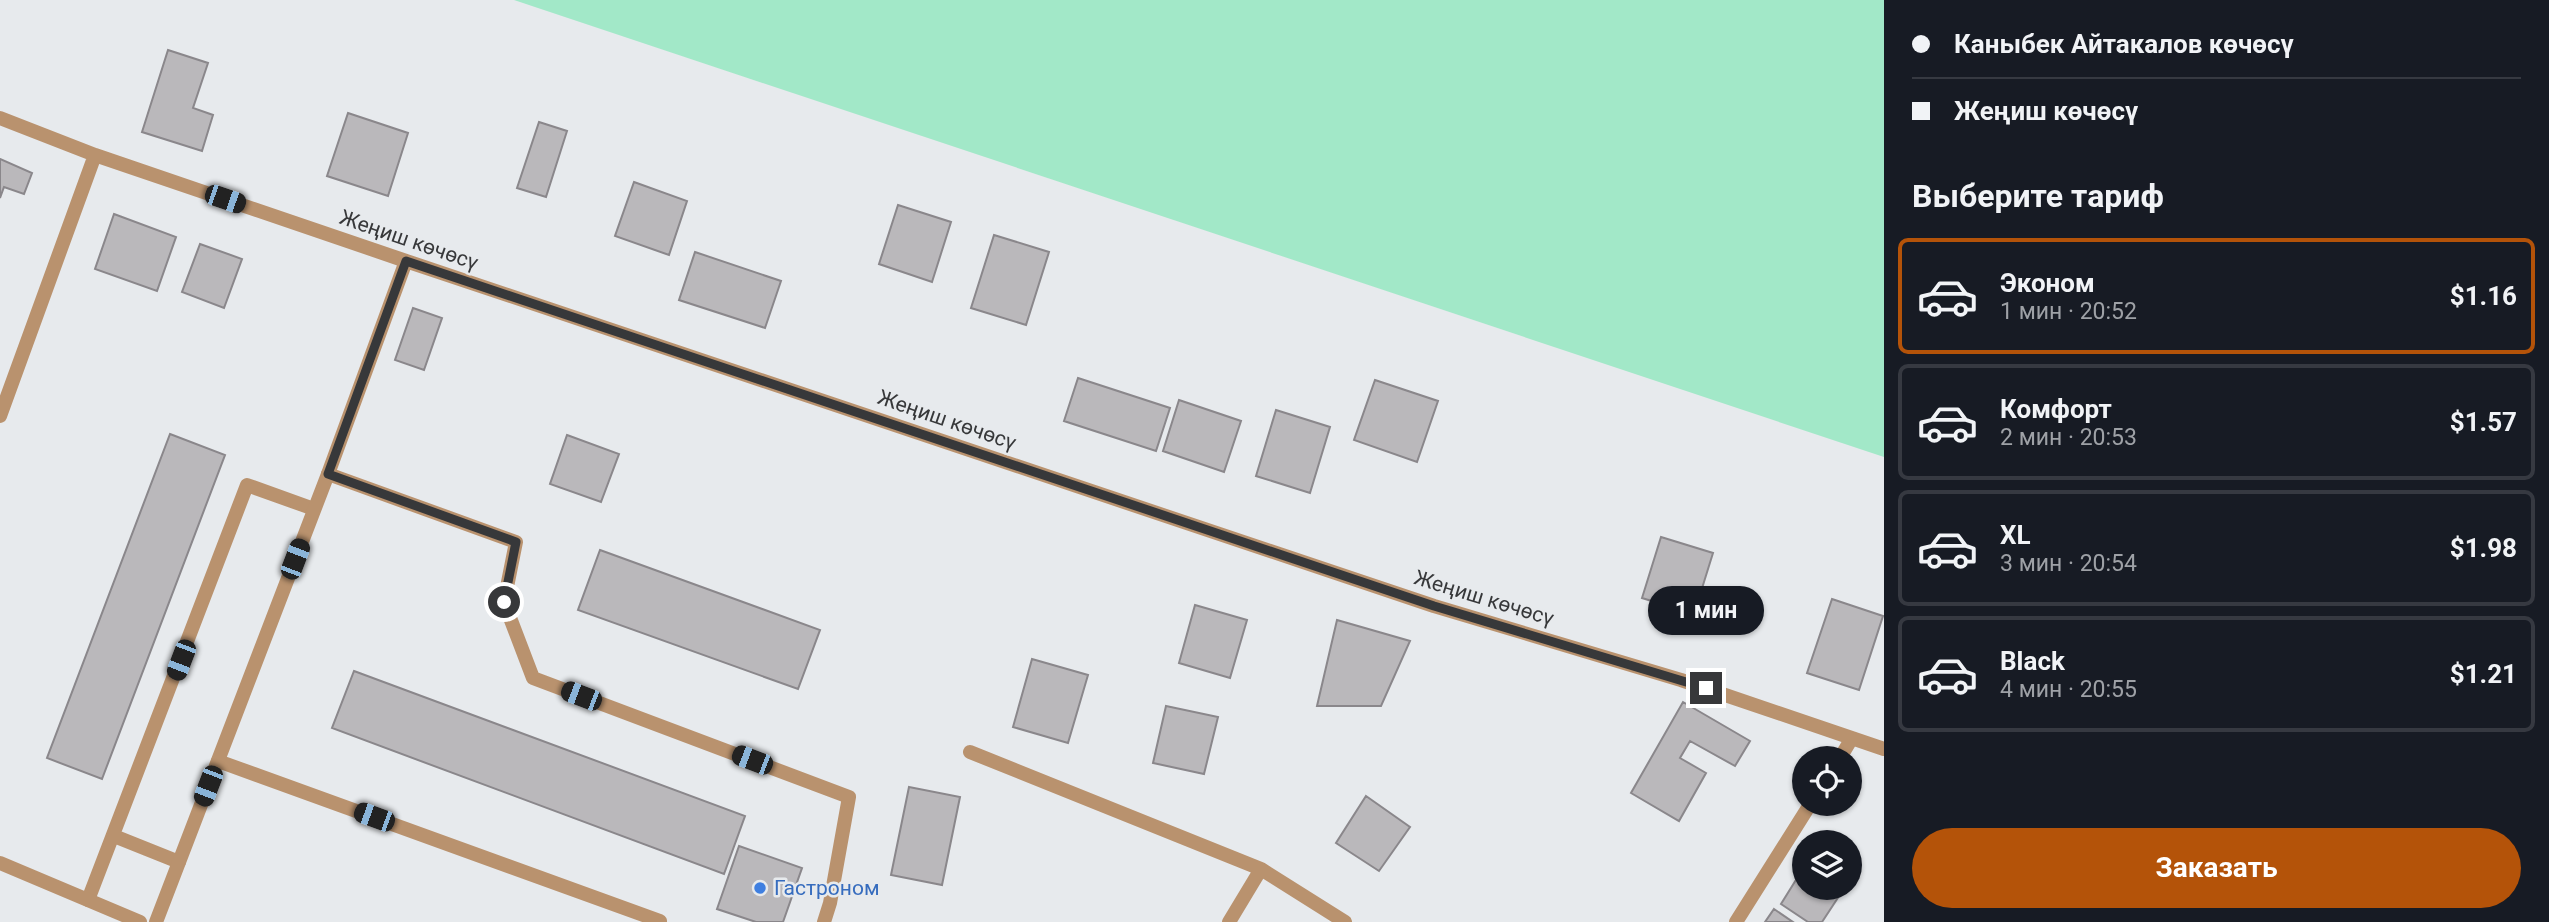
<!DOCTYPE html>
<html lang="ru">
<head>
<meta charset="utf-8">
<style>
	body { margin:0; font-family:Roboto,sans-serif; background:#242831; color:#f1f3f6; height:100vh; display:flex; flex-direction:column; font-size:26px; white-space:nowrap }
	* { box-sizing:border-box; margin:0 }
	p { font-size:23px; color:#9ea1a6 }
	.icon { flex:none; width:38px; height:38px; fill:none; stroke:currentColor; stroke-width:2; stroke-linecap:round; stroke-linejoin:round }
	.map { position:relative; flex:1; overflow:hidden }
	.panel { display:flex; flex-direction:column; background:#171b24; width:665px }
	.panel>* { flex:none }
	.hud { display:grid; align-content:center; height:154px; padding:0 28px; background:#171b24 }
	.controls { position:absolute; left:1792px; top:746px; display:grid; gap:14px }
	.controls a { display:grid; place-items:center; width:70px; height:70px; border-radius:50%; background:#171b24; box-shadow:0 2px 5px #0004; font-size:35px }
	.end { position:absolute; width:32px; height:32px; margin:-16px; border:9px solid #37383a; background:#fff; box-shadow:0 0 0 4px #fff }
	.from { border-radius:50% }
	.bubble { position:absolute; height:49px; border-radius:24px; background:#171b24; box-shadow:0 2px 5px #0004; font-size:23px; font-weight:700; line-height:49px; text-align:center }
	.car { position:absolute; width:21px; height:42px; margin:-21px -10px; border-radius:9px; box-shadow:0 0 5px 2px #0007; background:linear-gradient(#222 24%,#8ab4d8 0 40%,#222 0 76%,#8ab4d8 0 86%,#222 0) }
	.hud b { display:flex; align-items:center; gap:24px; height:66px; font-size:26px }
	.hud b+b { border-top:2px solid #363941 }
	.hud i { width:18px; height:18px; background:#f1f3f6 }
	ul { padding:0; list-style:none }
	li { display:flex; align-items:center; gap:21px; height:116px; margin:0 14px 10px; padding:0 14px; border:4px solid #363941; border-radius:10px }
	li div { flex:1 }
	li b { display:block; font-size:26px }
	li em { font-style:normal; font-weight:700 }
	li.on { border-color:#b45309 }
	li>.icon { width:63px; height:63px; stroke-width:1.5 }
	h2 { padding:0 28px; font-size:32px; line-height:84px }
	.action { display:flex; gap:14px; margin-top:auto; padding:14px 28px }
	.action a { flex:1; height:80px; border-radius:42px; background:#b45309; color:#fff; font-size:28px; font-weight:700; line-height:80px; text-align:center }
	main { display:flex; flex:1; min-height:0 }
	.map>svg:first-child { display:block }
	.green { fill:#a2e8c8 }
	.building { fill:#bab8bb; stroke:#8a878b; stroke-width:2 }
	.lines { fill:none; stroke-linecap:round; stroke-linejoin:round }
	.lane { stroke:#b9926e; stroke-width:14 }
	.street { stroke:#b9926e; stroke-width:14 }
	.route { stroke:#37383a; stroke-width:9 }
	.shop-dot { fill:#3f7fe0; stroke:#e7eaed; stroke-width:2.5 }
	.labels { text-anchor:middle; stroke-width:5; stroke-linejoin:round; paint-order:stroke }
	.street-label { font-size:21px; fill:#37383a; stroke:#e7eaed }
	.shop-label { font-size:21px; fill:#366cbe; stroke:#e7eaed; text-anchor:start }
</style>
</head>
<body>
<main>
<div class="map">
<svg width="1884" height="922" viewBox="0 0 1884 922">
	<rect width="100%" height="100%" fill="#e7eaed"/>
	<path class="green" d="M514,0H1884V457Z"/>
	<path class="building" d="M168,50L208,63L193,108L213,115L202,151L142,132Z
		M348,113L408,133L388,196L327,176Z
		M539,122L567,131L546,197L517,188Z
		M0,159L32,173L24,194L4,187L0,198Z
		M634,182L687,201L669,255L615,236Z
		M898,205L951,222L932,282L879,264Z
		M114,214L176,237L157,291L95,269Z
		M994,235L1049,252L1026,325L971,308Z
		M200,244L242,259L224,308L182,292Z
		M695,252L781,281L765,328L679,300Z
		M413,308L442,318L424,370L395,360Z
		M1078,378L1170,408L1156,451L1064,421Z
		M1375,380L1438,401L1417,462L1354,440Z
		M1179,400L1241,421L1224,472L1163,451Z
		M1276,410L1330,427L1310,493L1256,476Z
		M170,434L225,455L102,779L47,758Z
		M567,435L619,454L601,502L550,484Z
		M1661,537L1713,553L1694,614L1642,598Z
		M600,550L820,630L798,689L578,610Z
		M1832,599L1883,616L1859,690L1807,673Z
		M1195,605L1247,620L1230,678L1179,663Z
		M1337,620L1410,641L1381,706H1317Z
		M1032,659L1088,675L1068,743L1013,727Z
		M354,671L745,816L724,874L332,728Z
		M1683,702L1750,741L1735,766L1690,741L1680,758L1706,773L1679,821L1631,793Z
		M1166,706L1218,717L1204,774L1153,763Z
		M909,787L960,797L942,885L891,875Z
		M1366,796L1410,827L1379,871L1336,843Z
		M739,846L802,868L783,922H756L717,909Z
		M1804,867V887H1845L1822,922H1808L1781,904Z
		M1774,909L1793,922H1765Z"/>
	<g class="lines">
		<path class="lane" d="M328,474L516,542L504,602L533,678L849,797L830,903L824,922
			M218,761L660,921
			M114,836L179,862
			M88,900L247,485L314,509"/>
		<path class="street" d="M0,118L95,155L406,261L1434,606L1681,680L1884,749
			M0,416L95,155
			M970,752L1261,869L1229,922
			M1840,758L1852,738
			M0,863L140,922
			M1261,869L1345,922
			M156,922L328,474L406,261
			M1736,922L1811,803"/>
	</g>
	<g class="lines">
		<path class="route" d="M504,602L516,542L328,474L406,261L1434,606L1706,688"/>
	</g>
	<circle class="shop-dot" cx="760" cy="888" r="7"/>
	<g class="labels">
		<g class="street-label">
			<text transform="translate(409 240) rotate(19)" y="7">Жеңиш көчөсү</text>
			<text transform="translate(947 420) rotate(19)" y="7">Жеңиш көчөсү</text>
			<text transform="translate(1484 598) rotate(17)" y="7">Жеңиш көчөсү</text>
		</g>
		<g class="shop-label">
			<text x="774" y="895">Гастроном</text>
		</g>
	</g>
</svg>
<div class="controls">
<a><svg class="icon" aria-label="locate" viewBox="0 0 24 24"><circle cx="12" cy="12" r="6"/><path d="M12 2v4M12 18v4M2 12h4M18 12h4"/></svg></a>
<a><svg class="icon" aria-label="layers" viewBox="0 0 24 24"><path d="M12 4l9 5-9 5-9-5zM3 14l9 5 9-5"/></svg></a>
</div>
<i class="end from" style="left:504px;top:602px"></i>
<i class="end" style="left:1706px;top:688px"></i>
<div class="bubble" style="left:1648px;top:586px;width:116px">1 мин</div>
<i class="car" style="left:225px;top:199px;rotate:109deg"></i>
<i class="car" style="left:295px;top:559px;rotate:21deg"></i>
<i class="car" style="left:181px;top:660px;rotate:201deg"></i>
<i class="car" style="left:581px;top:696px;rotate:291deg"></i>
<i class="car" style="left:752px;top:760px;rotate:291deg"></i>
<i class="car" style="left:208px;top:786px;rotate:201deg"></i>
<i class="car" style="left:374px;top:817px;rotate:290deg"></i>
</div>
<section class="panel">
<div class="hud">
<b><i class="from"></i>Каныбек Айтакалов көчөсү</b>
<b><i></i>Жеңиш көчөсү</b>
</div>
<h2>Выберите тариф</h2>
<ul>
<li class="on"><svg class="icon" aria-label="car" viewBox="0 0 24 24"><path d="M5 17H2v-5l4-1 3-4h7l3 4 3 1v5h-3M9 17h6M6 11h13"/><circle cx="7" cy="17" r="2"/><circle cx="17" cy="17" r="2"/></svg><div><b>Эконом</b><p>1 мин · 20:52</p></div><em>$1.16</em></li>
<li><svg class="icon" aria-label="car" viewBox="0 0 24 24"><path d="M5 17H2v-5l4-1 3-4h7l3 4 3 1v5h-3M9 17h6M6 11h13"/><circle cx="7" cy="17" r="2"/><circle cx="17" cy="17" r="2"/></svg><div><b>Комфорт</b><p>2 мин · 20:53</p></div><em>$1.57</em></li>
<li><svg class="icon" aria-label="car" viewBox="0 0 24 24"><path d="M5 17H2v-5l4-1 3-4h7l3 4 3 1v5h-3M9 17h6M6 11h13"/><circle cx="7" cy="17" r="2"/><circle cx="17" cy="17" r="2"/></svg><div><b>XL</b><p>3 мин · 20:54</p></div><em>$1.98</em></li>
<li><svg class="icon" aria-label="car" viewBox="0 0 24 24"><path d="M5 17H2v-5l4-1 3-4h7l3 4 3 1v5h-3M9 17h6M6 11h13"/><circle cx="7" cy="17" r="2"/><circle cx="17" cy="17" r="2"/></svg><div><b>Black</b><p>4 мин · 20:55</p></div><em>$1.21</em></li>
</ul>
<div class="action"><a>Заказать</a></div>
</section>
</main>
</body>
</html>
